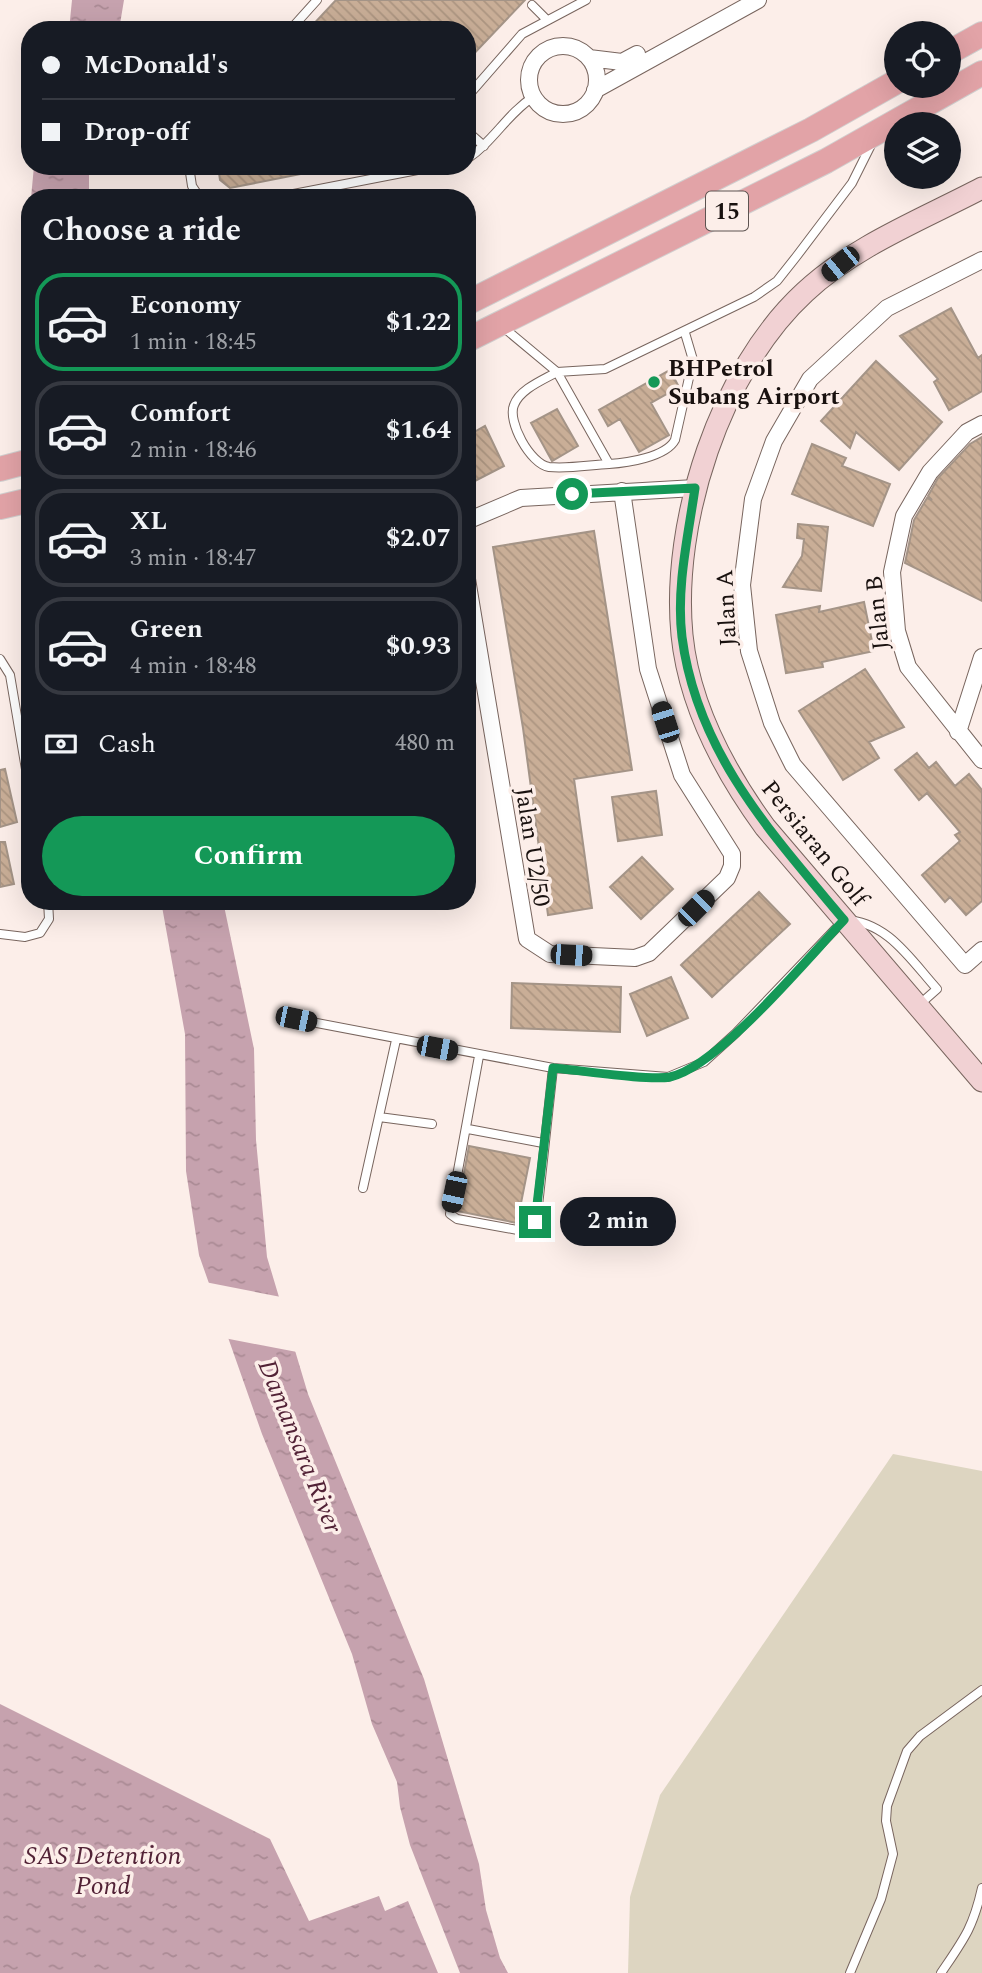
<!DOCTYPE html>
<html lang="en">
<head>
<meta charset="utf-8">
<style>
	body { margin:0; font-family:Spectral,serif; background:#20242c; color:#f1f3f6; height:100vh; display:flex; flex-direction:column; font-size:26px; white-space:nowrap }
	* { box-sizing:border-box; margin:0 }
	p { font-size:23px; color:#9ea1a6 }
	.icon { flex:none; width:38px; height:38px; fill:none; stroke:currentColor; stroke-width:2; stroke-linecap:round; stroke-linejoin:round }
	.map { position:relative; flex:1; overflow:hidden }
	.panel { position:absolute; left:21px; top:189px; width:455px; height:721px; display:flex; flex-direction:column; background:#171b24; border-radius:28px; box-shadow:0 7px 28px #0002 }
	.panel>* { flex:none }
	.hud { position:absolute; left:21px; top:21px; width:455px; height:154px; border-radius:28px; box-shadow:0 7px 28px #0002; display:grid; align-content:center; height:154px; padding:0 21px; background:#171b24 }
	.controls { position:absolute; left:884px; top:21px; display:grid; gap:14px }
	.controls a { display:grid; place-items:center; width:77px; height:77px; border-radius:50%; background:#171b24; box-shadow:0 7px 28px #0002; font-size:35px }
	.end { position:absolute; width:32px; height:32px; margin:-16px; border:9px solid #149857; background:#fff; box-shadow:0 0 0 4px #fff }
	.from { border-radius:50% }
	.bubble { position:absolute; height:49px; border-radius:24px; background:#171b24; box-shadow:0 7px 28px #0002; font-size:23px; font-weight:700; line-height:49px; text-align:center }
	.car { position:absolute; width:21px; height:42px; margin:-21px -10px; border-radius:9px; box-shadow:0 0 5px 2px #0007; background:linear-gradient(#222 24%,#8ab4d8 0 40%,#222 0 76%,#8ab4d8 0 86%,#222 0) }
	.hud b { display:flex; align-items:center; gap:24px; height:66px; font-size:26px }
	.hud b+b { border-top:2px solid #363941 }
	.hud i { width:18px; height:18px; background:#f1f3f6 }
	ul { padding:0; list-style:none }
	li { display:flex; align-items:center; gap:21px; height:98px; margin:0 14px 10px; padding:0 7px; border:4px solid #363941; border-radius:28px }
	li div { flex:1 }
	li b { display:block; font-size:26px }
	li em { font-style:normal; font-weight:700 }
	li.selected { border-color:#149857 }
	li>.icon { width:63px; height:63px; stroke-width:1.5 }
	h2 { padding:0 21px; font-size:32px; line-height:84px }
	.pay { display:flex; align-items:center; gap:18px; height:77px; padding:0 21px; font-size:26px }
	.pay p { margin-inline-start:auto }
	.action { display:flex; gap:14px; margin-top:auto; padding:14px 21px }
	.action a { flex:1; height:80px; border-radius:42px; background:#149857; color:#fff; font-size:28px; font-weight:700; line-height:80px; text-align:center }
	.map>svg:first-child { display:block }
	.grass { fill:#ddd5c1 }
	.water { fill:url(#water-ripples) }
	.pier { fill:#fceee9 }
	.building { fill:url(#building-back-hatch); stroke:#a49487; stroke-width:2 }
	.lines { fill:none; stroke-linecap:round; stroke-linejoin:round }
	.lane-casing { stroke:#78655e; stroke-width:10 }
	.street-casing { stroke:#78655e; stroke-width:18 }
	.secondary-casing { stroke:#78655e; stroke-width:23 }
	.primary-casing { stroke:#d1cfcf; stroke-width:26 }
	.lane { stroke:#fff; stroke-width:8 }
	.street { stroke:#fff; stroke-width:16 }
	.secondary { stroke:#f1d1d3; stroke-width:21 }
	.primary { stroke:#e2a3a7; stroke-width:24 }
	.route { stroke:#149857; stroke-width:9 }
	.poi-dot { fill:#149857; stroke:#fceee9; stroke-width:2.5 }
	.labels { text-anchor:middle; stroke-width:7; stroke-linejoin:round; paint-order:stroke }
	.shield { fill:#fceee9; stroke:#5d5350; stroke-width:2 }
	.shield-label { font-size:23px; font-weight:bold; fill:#19110f }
	.poi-label { font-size:24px; font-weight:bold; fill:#19110f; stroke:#fceee9; text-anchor:start }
	.street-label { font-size:24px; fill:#19110f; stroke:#fceee9 }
	.water-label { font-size:26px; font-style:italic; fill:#522236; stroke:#fceee9 }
</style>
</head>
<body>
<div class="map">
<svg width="982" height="1973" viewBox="0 0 982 1973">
	<defs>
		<pattern id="water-ripples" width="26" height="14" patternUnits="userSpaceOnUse" patternTransform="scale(1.75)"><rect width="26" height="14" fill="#c6a2ae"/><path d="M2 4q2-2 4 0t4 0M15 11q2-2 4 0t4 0" fill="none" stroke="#aa8a94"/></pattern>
		<pattern id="building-back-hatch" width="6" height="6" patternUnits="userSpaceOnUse" patternTransform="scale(1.75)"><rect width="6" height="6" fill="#c9ae97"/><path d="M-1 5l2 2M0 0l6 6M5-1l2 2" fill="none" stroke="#ac9581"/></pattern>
	</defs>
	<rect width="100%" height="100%" fill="#fceee9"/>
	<path class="grass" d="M893,1454L982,1471V1973H628L630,1897L660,1795Z"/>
	<path class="water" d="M72,0H124L119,30H69Z
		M34,166H89V198H31Z
		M161,901H223L254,1049L256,1140L267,1257L308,1394L424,1679L479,1864L486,1910L500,1958L508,1973H460L410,1845L400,1807L397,1782L372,1724L352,1654L262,1434L199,1255L186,1171L185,1034Z
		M0,1704L270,1839L309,1921L379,1896L385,1911L408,1901L438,1973H0Z"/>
	<path class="pier" d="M205,1282L281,1297L297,1352L224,1338Z"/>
	<path class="building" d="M336,0H525L467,61V30H308Z
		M218,166H310L311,172L230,188L220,180Z
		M951,308L978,358L982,355V391L949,410L934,382L938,379L900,336Z
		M876,361L942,422L899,470L856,432L850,448L821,421Z
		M670,370L679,387L651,403L669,435L639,452L620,419L608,426L599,410Z
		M557,409L578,446L552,461L531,423Z
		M485,426L504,466L467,485V436Z
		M982,437V601L905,563L914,520L927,498L932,500L928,496L938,478L970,444Z
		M812,444L846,458L842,466L890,484L873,526L792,494Z
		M798,524L828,527L821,591L783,587L802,556L804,539L797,538Z
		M594,531L632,770L574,779L592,908L548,915L523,728L493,547Z
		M864,602L874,651L822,662L823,667L786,673L776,615L820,606L819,612Z
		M865,669L904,727L869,742L879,758L843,780L799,711Z
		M917,753L929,768L936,762L955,786L969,774L982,790V901L966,915L950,897L945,902L922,875L960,841L955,835L960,832L927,793L919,800L895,770Z
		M5,769L17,822L0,827V770Z
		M656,791L662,835L618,841L612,797Z
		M0,842H5L14,884L0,887Z
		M642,857L673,889L641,919L610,887Z
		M759,892L790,924L712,997L681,965Z
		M671,977L688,1018L647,1036L630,994Z
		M512,983L621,987L620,1032L511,1028Z
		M469,1146L530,1158L517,1223L457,1211Z"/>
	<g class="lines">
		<g class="lane-casing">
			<path id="lane" d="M532,5L546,19
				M290,30L317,0
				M467,97L522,34L586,0
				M467,131L484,146
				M467,159C493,142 507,114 533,97
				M189,166L192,186L200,198
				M273,198L438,166
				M503,327L557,372L605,369L754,297L777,281L796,257L852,183L872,143
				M609,464C590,465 568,469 549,467C530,464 507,421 514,405C520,389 543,380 557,372L609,464C627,463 666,457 675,440L693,360L685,333
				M0,659L10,675L30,793
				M0,934L25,937L40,933L49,919L48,901
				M296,1019L553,1068L668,1077L704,1062L736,1033L844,920C887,921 910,959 937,989L920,1004
				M479,1056L450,1214L457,1219L523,1231L531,1228L537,1215L553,1068
				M379,1117L432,1124
				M468,1129L543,1143
				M363,1188L396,1040
				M850,1973L881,1899L893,1854L886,1821L887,1806L907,1751L920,1736L982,1690
				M941,1973C964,1939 973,1928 982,1888"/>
		</g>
		<g class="street-casing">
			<path id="street" d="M529 80a34 34 0 1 1 68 0a34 34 0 1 1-68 0Z
				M589,58L622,62L637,54
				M595,90L758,0
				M982,260L887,308L810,379L774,441L753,499L742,585L749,651L772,723L793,765L965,965L982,950
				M982,424L967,432L930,472L904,516L892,572L897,631L908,667L982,760
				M467,521L521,498L695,488
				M467,579L527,939L550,954L635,958L649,953L727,878L732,866V854L682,775L648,669L622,491
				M958,732L982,657"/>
		</g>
		<g class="secondary-casing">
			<path id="secondary" d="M982,188C923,219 854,246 805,292C720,370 671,522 682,635C689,705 725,772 765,827L982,1081"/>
		</g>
		<g class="primary-casing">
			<path id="primary" d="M948,53L982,34
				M467,303L811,130L896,82
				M467,340L826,161L982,73
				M0,469L30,461
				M0,507L30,500"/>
		</g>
		<use href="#lane" class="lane"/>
		<use href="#street" class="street"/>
		<use href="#secondary" class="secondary"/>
		<use href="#primary" class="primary"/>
	</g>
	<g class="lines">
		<path class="route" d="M535,1222L553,1068C580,1070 647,1081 670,1077C718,1067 807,959 844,920C772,834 697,753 682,637C676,588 688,537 695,488L572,494"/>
	</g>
	<circle class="poi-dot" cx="654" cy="382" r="7"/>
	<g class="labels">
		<rect class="shield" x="706" y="191.5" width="42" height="39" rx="5"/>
		<g class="shield-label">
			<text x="727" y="219">15</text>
		</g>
		<g class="poi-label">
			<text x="668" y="376">BHPetrol<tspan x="668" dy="28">Subang Airport</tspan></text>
		</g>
		<g class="street-label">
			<text transform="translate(726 608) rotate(-93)" y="8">Jalan A</text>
			<text transform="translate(877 613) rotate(-96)" y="8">Jalan B</text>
			<text transform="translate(815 843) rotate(51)" y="8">Persiaran Golf</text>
			<text transform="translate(533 847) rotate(81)" y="8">Jalan U2/50</text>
		</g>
		<g class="water-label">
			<text transform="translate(301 1446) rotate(68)" y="9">Damansara River</text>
			<text x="103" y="1864">SAS Detention<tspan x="103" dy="30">Pond</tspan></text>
		</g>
	</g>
</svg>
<div class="controls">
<a><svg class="icon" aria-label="locate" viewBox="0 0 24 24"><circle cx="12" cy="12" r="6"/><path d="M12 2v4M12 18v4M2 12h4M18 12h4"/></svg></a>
<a><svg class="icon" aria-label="layers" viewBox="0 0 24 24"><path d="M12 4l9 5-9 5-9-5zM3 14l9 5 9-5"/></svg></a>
</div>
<i class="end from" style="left:572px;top:494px"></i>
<i class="end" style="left:535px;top:1222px"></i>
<div class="bubble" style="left:560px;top:1197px;width:116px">2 min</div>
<i class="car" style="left:840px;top:264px;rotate:231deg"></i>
<i class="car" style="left:665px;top:722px;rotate:342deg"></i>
<i class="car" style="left:696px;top:908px;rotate:45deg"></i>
<i class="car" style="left:571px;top:955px;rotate:93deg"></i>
<i class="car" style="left:296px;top:1019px;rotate:102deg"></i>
<i class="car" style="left:437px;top:1048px;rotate:101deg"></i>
<i class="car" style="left:454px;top:1192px;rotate:192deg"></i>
<div class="hud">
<b><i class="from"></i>McDonald's</b>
<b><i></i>Drop-off</b>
</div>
<section class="panel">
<h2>Choose a ride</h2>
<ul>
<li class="selected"><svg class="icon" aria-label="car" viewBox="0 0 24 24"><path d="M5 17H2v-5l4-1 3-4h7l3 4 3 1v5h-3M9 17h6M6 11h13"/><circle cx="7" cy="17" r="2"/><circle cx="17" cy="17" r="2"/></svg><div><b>Economy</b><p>1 min · 18:45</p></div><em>$1.22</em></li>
<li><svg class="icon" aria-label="car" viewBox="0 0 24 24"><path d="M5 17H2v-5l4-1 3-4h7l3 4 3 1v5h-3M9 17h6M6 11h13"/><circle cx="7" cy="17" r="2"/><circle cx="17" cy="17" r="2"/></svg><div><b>Comfort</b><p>2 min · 18:46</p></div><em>$1.64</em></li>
<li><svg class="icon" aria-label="car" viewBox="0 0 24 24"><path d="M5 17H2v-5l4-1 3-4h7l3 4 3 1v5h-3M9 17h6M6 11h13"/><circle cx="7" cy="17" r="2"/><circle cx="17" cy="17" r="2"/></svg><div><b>XL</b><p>3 min · 18:47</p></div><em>$2.07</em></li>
<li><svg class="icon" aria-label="car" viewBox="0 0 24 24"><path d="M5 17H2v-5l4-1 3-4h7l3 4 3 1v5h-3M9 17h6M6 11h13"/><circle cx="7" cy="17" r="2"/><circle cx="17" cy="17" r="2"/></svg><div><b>Green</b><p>4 min · 18:48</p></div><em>$0.93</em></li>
</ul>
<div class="pay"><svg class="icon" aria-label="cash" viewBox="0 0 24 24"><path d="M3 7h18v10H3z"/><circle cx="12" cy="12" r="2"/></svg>Cash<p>480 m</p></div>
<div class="action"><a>Confirm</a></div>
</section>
</div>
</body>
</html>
